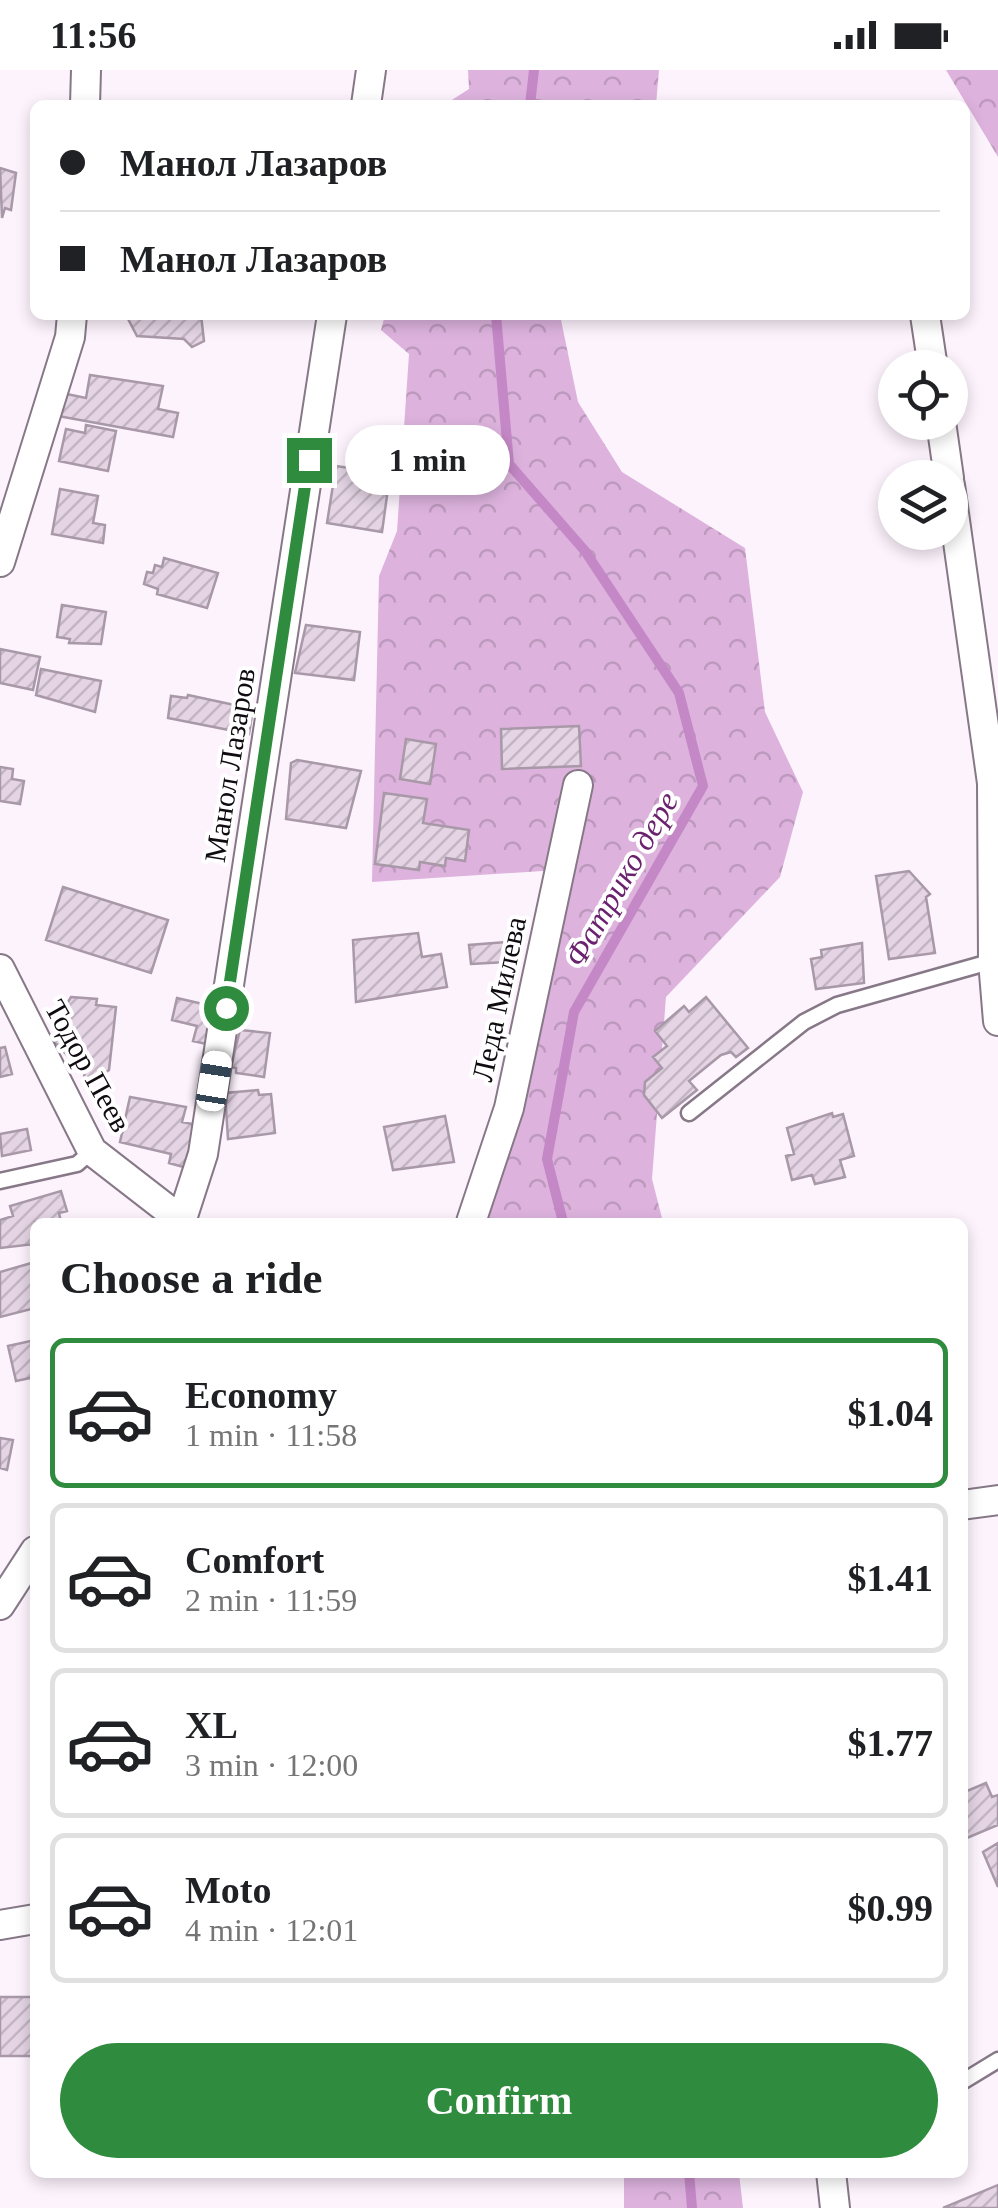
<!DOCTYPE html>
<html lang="en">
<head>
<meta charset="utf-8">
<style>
	body { margin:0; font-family:"Times New Roman",serif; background:#f6f6f6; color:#202124; height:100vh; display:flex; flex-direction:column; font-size:38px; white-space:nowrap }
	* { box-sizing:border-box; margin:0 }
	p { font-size:32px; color:#757577 }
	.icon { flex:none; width:55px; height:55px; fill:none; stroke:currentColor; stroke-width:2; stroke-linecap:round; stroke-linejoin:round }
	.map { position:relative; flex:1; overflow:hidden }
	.details { position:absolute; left:30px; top:1148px; width:938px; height:960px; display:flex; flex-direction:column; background:#fff; border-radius:15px; box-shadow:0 5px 15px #0003 }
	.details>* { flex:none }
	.banner { position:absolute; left:30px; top:30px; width:940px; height:220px; border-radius:15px; box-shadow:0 5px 15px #0003; display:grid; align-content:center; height:220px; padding:0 30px; background:#fff }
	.tools { position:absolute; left:878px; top:280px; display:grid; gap:20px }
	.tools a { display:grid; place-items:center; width:90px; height:90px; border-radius:50%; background:#fff; box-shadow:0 5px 15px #0003; font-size:50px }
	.end { position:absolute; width:45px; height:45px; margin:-22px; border:12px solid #2f8b3d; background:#fff; box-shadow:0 0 0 5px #fff }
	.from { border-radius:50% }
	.bubble { position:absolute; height:70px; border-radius:35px; background:#fff; box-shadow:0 5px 15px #0003; font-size:32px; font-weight:700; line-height:70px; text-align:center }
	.car { position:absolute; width:30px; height:60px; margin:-30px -15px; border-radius:12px; box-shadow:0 0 8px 2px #0007; background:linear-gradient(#fff 24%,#345 0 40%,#fff 0 76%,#345 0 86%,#fff 0) }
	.banner b { display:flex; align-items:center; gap:35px; height:95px; font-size:38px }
	.banner b+b { border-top:2px solid #e0e0e0 }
	.banner i { width:25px; height:25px; background:#202124 }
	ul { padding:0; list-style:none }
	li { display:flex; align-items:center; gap:30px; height:150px; margin:0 20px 15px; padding:0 10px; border:5px solid #e0e0e0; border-radius:15px }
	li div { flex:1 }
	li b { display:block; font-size:38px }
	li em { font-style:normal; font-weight:700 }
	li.on { border-color:#2f8b3d }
	li>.icon { width:90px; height:90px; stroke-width:1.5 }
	h2 { padding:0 30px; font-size:45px; line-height:120px }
	.primary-button { display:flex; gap:20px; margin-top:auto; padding:20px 30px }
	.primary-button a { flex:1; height:115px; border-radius:60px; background:#2f8b3d; color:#fff; font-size:40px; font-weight:700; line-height:115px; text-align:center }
	.status { display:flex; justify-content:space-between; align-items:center; height:70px; padding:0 50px; background:#fff; direction:ltr }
	.status svg { height:28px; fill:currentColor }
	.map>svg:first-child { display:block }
	.forest { fill:url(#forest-crowns) }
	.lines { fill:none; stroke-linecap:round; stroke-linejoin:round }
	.stream { stroke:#c488c6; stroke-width:10 }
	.building { fill:url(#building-hatch); stroke:#a898a8; stroke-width:2.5 }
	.service-casing { stroke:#877887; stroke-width:19 }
	.minor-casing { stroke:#877887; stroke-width:32 }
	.service { stroke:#fff; stroke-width:14 }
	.minor { stroke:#fff; stroke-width:28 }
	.route { stroke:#2f8b3d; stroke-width:12 }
	.labels { text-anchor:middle; stroke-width:8; stroke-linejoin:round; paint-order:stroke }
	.street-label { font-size:30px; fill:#100b10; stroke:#fff }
	.water-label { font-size:32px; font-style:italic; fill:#6a226e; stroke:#fff }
</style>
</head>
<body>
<div class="status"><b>11:56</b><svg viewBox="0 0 49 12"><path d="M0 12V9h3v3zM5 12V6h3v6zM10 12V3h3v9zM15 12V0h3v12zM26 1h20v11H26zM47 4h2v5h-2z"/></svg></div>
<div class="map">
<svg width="998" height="2138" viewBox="0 0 998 2138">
	<defs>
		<pattern id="forest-crowns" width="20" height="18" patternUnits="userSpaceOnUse" patternTransform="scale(2.5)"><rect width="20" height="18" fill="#ddb3de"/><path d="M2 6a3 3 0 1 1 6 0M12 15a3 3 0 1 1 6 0" fill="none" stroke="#bd99bd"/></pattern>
		<pattern id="building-hatch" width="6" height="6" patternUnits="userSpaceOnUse" patternTransform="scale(2.5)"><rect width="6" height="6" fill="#e4d4e4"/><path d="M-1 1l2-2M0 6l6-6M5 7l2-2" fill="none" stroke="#c3b5c3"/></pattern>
	</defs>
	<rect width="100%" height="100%" fill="#fdf3fd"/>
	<path class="forest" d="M468,0H659L656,35H444L469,19Z
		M946,0H998V87Z
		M385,245H560L578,332L622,402L745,478L765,642L803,722L780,807L666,927L652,1109L663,1152H481L558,800L372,812L379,506L397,461L409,284L381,260Z
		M624,2103H739L743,2138H624Z"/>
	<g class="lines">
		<path class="stream" d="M530,35L534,0
			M496,245L509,394L585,481L679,623L703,716L574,942L547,1089L563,1152
			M689,2102L692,2138"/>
	</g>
	<path class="building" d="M0,98L16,103L11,140L5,138L2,148Z
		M126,245H201L204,271L192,277L184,269L137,266Z
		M90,305L163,316L158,339L178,343L173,367L58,346L62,323L86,328Z
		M86,355L116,361L108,401L59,391L66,359L85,363Z
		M336,396L390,404L382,462L327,453Z
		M60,419L98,426L93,453L105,455L103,473L52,464Z
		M164,488L218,503L207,538L157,524L158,519L144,514L147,502L153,503L155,495L162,497Z
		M62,535L106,542L101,574L69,573L70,569L57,567Z
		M306,555L360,562L354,610L295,603Z
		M0,579L40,587L33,620L0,613Z
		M41,599L101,611L95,642L36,625Z
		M188,625L253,639L249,664L168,648L171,626L187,628Z
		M579,656L581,696L502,699L501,659Z
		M406,669L436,674L430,714L400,709Z
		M297,690L361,701L346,758L286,749L291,693Z
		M0,697L13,699L12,709L24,711L20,734L0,731Z
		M384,723L427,729L423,753L469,760L465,791L446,788L445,796L420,792L419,800L375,794Z
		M909,801L930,824L926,827L935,883L889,889L876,806Z
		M63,817L168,850L151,903L46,870Z
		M418,863L422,887L441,884L447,917L356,932L353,870Z
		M506,872L507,892L471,894L469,875Z
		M862,873L864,913L816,919L811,889L822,887L821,880Z
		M71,927L97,929L96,935L116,937L109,1000L92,1011L84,1008L85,997L80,992L76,995L55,972L69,958V940H63Z
		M706,927L748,978L736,987L731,982L721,985L689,1011L697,1020L662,1048L644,1025L645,1012L662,998L653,987L667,976L655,961L684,936L689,942Z
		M177,928L220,938L211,975L193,971L197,956L172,950Z
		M240,960L270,963L264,1007L236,1003V998L231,997Z
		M5,977L12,1004L0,1007V978Z
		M258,1020L259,1025L271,1024L275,1063L228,1069L225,1023Z
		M130,1027L186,1037L182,1052L197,1055L187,1098L169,1093L171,1084L120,1072Z
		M832,1043L833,1047L843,1044L854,1086L840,1090L845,1107L815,1114L812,1105L792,1110L786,1086L794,1084L787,1058Z
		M445,1046L454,1092L393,1100L384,1057Z
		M27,1059L31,1080L2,1086L0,1064Z
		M61,1121L67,1141L59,1143L61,1152H35V1174L0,1178V1150L13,1146L10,1136Z
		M35,1192V1238L0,1247V1202Z
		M35,1270V1307L16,1311L8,1276Z
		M0,1368L13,1370L7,1400L0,1398Z
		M986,1713L992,1727L998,1725V1755L962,1770V1723Z
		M998,1773V1817L983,1782Z
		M0,1927H35V1986H0Z
		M998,2115V2138H943Z"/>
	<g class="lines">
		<g class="service-casing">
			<path id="service" d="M689,1043L804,952L837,935L993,891
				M0,1111L77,1094L92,1081
				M962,2012L998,1990"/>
		</g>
		<g class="minor-casing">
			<path id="minor" d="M85,35L86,0
				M366,35L371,0
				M925,245L933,298
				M941,352L949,408
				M950,415L992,713L993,891L998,951
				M0,492L70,267L72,245
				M0,899L92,1081L181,1150
				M181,1152L203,1084L332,245
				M471,1152L509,1038L578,715
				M962,1435L998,1430
				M0,1535L35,1481
				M0,1855L35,1849
				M831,2102L835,2138"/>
		</g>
		<use href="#service" class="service"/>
		<use href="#minor" class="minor"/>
	</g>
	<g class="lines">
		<path class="route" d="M226,938L309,390"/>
	</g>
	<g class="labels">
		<g class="street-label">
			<text transform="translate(230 695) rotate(-81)" y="10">Манол Лазаров</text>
			<text transform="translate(499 929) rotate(-78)" y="10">Леда Милева</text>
			<text transform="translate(88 996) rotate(61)" y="10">Тодор Пеев</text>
		</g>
		<g class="water-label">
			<text transform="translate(621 809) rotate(-60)" y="11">Фатрико дере</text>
		</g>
	</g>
</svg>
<div class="tools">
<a><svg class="icon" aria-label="locate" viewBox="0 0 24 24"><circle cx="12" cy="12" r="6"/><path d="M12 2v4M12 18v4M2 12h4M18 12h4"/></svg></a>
<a><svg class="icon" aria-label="layers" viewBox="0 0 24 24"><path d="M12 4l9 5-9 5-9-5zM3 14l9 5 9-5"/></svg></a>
</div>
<i class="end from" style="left:226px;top:938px"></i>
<i class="end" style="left:309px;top:390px"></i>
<div class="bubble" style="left:345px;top:355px;width:165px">1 min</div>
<i class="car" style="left:214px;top:1011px;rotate:9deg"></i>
<div class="banner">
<b><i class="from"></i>Манол Лазаров</b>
<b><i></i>Манол Лазаров</b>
</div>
<section class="details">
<h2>Choose a ride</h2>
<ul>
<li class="on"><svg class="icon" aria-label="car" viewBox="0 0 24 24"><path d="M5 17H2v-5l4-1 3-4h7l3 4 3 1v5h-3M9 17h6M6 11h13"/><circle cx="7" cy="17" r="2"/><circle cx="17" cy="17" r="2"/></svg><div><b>Economy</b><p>1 min · 11:58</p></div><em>$1.04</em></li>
<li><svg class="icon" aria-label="car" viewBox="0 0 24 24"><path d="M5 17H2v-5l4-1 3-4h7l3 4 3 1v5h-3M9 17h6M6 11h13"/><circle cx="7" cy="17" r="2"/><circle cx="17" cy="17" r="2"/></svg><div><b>Comfort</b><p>2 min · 11:59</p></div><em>$1.41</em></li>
<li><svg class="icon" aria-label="car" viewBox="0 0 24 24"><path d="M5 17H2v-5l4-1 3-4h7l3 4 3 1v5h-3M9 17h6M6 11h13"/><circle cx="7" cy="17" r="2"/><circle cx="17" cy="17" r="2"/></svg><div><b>XL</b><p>3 min · 12:00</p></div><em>$1.77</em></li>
<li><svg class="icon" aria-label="car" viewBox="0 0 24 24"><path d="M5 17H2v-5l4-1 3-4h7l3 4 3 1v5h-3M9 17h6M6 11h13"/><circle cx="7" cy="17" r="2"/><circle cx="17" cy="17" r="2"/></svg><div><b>Moto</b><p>4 min · 12:01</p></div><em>$0.99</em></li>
</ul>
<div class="primary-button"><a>Confirm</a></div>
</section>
</div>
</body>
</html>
